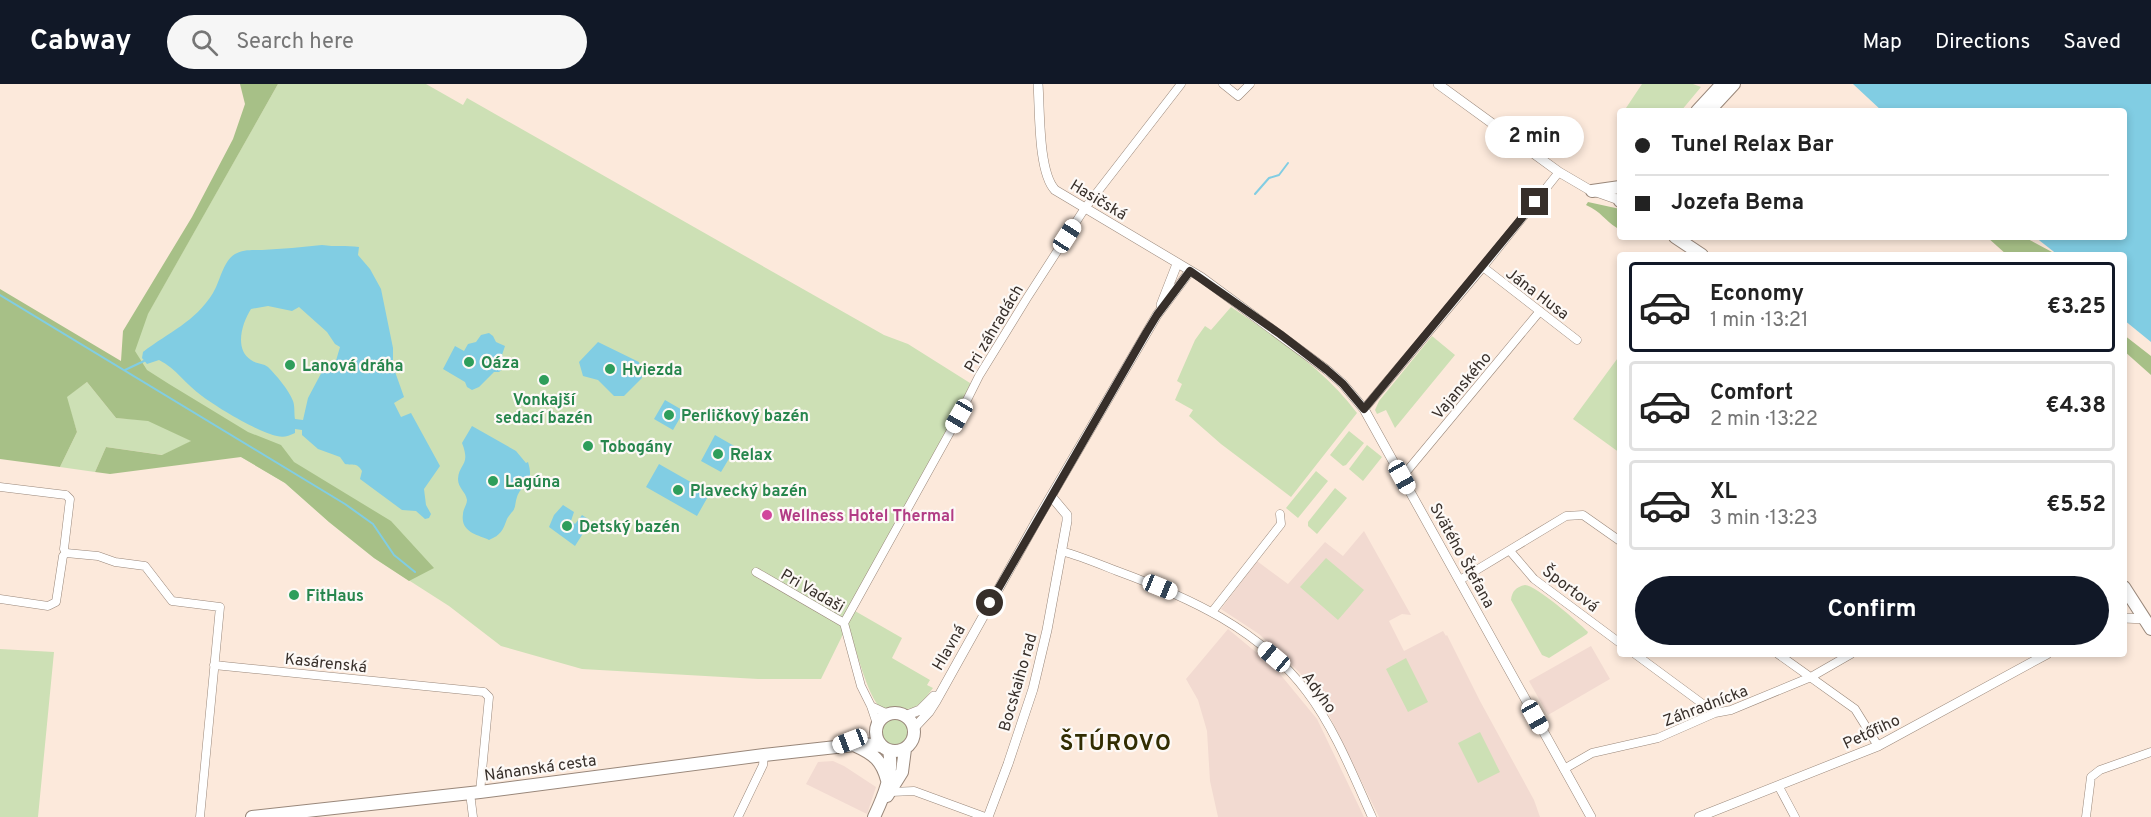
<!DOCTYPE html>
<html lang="en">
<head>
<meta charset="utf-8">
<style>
	body { margin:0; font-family:Overpass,sans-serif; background:#f6f6f6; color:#222; height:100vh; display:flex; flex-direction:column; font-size:22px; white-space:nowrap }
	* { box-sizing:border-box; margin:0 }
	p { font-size:20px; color:#767676 }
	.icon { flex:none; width:33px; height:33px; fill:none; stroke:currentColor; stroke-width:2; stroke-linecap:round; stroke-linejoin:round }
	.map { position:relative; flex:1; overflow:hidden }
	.drawer { position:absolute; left:1617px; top:168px; width:510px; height:405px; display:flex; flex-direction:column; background:#fff; border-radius:6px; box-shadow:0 3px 9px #0003 }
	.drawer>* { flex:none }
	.hud { position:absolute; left:1617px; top:24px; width:510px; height:132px; border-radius:6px; box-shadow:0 3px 9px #0003; display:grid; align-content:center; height:132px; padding:0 18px; background:#fff }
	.end { position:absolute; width:27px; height:27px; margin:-14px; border:8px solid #372f2a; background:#fff; box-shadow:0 0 0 3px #fff }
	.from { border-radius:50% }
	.bubble { position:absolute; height:42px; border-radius:21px; background:#fff; box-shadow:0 3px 9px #0003; font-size:20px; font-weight:700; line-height:42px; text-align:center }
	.car { position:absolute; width:18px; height:36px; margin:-18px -9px; border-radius:8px; box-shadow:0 0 4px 2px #0007; background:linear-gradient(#fff 24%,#345 0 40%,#fff 0 76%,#345 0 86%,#fff 0) }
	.hud b { display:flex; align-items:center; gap:21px; height:57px; font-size:22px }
	.hud b+b { border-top:2px solid #e0e0e0 }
	.hud i { width:15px; height:15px; background:#222 }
	ul { padding:10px 0 0; list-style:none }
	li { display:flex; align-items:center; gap:18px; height:90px; margin:0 12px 9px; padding:0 6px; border:3px solid #e0e0e0; border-radius:6px }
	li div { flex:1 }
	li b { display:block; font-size:22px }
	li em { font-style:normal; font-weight:700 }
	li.current { border-color:#111827 }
	li>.icon { width:54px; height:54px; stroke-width:1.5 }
	.cta { display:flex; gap:12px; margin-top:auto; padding:12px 18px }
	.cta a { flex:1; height:69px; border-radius:36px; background:#111827; color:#fff; font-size:24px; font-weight:700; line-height:69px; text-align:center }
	header { display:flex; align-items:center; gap:36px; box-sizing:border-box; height:84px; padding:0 30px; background:#111827; color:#fff }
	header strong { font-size:28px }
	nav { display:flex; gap:33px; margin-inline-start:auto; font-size:21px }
	.search { width:420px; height:54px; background:#f6f6f6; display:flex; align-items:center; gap:15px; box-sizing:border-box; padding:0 21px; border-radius:33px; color:#767676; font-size:22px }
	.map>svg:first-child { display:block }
	.education { fill:#f2dad1 }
	.green { fill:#cde0b5 }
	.forest { fill:#a7c087 }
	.water { fill:#81cde3; fill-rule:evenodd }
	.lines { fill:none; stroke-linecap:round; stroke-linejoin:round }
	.stream { stroke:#81cde3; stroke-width:2 }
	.minor-casing { stroke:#99877a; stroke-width:9 }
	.tertiary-casing { stroke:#99877a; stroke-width:10 }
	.primary-casing { stroke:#99877a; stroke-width:14 }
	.minor { stroke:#fff; stroke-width:8 }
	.tertiary { stroke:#fff; stroke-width:9 }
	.primary { stroke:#fff; stroke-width:12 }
	.route { stroke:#372f2a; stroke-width:8 }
	.leisure-dot { fill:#2e9e5b; stroke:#fdf9f6; stroke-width:2 }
	.hotel-dot { fill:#d1479c; stroke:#fdf9f6; stroke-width:2 }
	.labels { text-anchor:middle; stroke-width:4.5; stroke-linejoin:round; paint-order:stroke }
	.street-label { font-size:16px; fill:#372f2a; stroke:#fdf9f6 }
	.leisure-label { font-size:16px; font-weight:bold; fill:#27864d; stroke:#fdf9f6; text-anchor:start }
	.hotel-label { font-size:16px; font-weight:bold; fill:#b23c85; stroke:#fdf9f6; text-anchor:start }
	.district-label { font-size:22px; font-weight:bold; letter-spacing:1.5px; fill:#322d02; stroke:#fdf9f6 }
</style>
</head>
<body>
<header>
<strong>Cabway</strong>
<div class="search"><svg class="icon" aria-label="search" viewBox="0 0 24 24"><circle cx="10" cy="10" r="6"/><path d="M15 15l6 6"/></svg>Search here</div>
<nav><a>Map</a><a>Directions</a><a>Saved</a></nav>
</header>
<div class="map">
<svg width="2151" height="733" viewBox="0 0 2151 733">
	<rect width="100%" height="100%" fill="#fce9db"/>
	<path class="education" d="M1364,447L1411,531L1402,530L1389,537L1404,567L1443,547L1446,552L1447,551L1480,617L1534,716L1540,733H1379L1327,627L1300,589L1259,550L1221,525L1257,477L1288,500L1325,458L1343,472Z
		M1228,545L1275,584L1317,635L1364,733H1218L1210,697L1207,647L1198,616L1186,595Z
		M1591,562L1610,595L1548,631L1529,597Z
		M833,677L844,682L876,703L867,730L806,700L818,678Z"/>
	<path class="green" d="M278,0H426L463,21L467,14L884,251L908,260L970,299L975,308L855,527L902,554L892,574L930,596L927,601L933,604C920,621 916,627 895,625C890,625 886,627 881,624C868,615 854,558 848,540L821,595H758L582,585L501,562L449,522L374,474L329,438L285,399L241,373L121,277Z
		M1642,0H1693L1701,3L1681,27H1658L1654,24L1650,27H1624Z
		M1231,223C1276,253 1324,285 1357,329L1291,413L1221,360L1189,332L1193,326L1175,316L1182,300L1177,297L1195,256L1205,242L1211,246Z
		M1432,252L1455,271L1395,344L1386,326L1377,330L1375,326L1379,317Z
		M1620,271V369L1573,335Z
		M87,298L116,334L148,336L192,357L163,371L106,363L95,388L60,383L77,348L66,313Z
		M1349,347L1364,359L1346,381L1343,382L1330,371Z
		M1367,361L1382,373L1363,397L1349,385Z
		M1316,387L1328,397L1298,434L1286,424Z
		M1335,404L1347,414L1317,450L1308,442V438Z
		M1326,474L1364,506L1338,536L1300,503Z
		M1525,501C1537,502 1577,537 1588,548L1587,550L1549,574L1542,571L1511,516C1512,507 1516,503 1525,501Z
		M0,565L54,568L38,733H0Z
		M1406,574L1428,618L1408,628L1386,585Z
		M881 648a14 14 0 1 1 28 0a14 14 0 1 1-28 0Z
		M1480,648L1500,688L1478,699L1458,659Z"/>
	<path class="forest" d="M240,0H278L148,230L135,267L147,286L169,300L248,348L281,361L294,378L391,437L434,484L409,497L374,474L329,438L285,399L241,373L110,390L95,388L106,363L162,371L191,357L148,337L116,334L87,298L67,313L77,348L60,383L0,375V205L121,277L123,247L192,133L233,55L245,20Z
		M1588,118L1620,125V142L1617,144C1604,136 1602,128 1586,121Z
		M1987,153H2024L2052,168V171H2007Z
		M2124,251L2151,272V291L2124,267Z"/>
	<path class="water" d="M1853,0H2151V258L2124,236V171H2058L2035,153H2124V27H1882Z
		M322,161C335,163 346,161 359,163L358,171L370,185L381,205L393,264V282L404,313L394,319L401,333L411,329L440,382L424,405L426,421L431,430L429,434L425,435L416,427L402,426L360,395L362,387C357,378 353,382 345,380L340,373L318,365L302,351V346L295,345V349C288,352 284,354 277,352C258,348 218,324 202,312C186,301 176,284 159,276L147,280L142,274L143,268C169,248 195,238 213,209C220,198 223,177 235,170C243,165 254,166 262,166C282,165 302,163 322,161ZM268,222L292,227L299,223L327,248L335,260L340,263L335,280H326L308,314L303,336L295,335C294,330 295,322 293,317C289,306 276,291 268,283C263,279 256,280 251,276C234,265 242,239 251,225Z
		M489,249L493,252L496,258L505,262L502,271L506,278L505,283L499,288H494L479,303L472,306L467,303L465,298L443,285L455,262L464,267L468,260L476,258L481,251Z
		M598,258L639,278L642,294L624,312H614L598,296L583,292L579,278Z
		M665,316L684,327L673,346L654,335Z
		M472,342L516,367L526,379L528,378C535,401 522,399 517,413C515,418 516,423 513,427C511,429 508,433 507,435C503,446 501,451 489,456C479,451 460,449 463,430C463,425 467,421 467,416C466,408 458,404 458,395C459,379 471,382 462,359Z
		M715,351L736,363L721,388L701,377Z
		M659,380L710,409L697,432L646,403Z
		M563,421L574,428L571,437L575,440L582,431L588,435L582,451L575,462L549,443L554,431Z"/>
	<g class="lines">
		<path class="stream" d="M1255,110L1269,94L1279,91L1288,79
			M0,211L345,420L373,440L394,471L415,488
			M125,286L144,277"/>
		<g class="minor-casing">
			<path id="minor" d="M1223,0L1238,12L1250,0
				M1483,183L1577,256
				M1364,325L1483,183L1559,88
				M1402,393L1540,227
				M0,403L66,411L70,415L64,465L66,469L63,472L56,518L48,522L0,515
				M1061,467C1080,472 1099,480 1117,487C1188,513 1260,545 1307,608C1335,645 1353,691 1372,733
				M1510,467L1534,495L1620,559
				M66,469L98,472L115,478L145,482L172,517L220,523L200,733
				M756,488L844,539L861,602L871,622L877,640
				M1460,496L1566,432L1583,431L1620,457
				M1212,528L1281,440L1280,430
				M844,539L959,332L979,292L1027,214L1085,124L1181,0
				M1635,570L1715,629
				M1778,570L1855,625L1878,662
				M214,581L484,608L489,613L480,708
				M871,622L888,630
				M1564,685L1592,669L1658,654L1715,629L1731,626L1811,593L1851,570
				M1779,703L1795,733
				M891,708L914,707L985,733
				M470,709L473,733
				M738,733L763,681L764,671
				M2086,733L2091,693L2100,686L2151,668"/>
		</g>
		<g class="tertiary-casing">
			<path id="tertiary" d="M1038,0C1040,26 1038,88 1055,106L1201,193L1327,286L1343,300L1364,325L1591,733
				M1438,0L1559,88L1588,105L1619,116
				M1161,221L1177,180
				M2124,534L2145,535
				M905,632L920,626L934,612
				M914,644L929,628L936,617L1037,436L1157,231L1190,187
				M988,733L1008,680L1033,605L1047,546L1067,437V431L1051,412
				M1699,733L1878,662L2047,570"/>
		</g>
		<g class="primary-casing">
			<path id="primary" d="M1697,27L1722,0
				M1709,27L1734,0
				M1592,107L1620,103
				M1620,115V117
				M1675,153L1702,171
				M2124,503L2151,545
				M876 648a19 19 0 1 1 38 0a19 19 0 1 1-38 0Z
				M856,662C874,670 882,677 887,696
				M887,712L902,688L905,665
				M252,733L480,708L764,671L863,660L881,662
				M874,733C883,714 894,689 889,667"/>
		</g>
		<use href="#minor" class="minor"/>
		<use href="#tertiary" class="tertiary"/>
		<use href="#primary" class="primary"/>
	</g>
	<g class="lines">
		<path class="route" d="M990,519L1146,249L1157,231L1190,187L1280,250L1327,286L1343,300L1364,325L1535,118"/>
	</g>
	<g class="leisure-dot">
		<circle cx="469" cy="278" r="6"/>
		<circle cx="290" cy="281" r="6"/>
		<circle cx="610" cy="285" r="6"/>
		<circle cx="544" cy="296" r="6"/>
		<circle cx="669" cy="331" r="6"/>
		<circle cx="588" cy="362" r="6"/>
		<circle cx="718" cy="370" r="6"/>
		<circle cx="493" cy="397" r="6"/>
		<circle cx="678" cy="406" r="6"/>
		<circle cx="567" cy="442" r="6"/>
		<circle cx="294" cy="511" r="6"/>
	</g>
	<circle class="hotel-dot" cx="767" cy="431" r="6"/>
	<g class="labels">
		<g class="street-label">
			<text transform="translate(1099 115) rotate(31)" y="6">Hasičská</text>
			<text transform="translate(1538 209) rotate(37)" y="6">Jána Husa</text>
			<text transform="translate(993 244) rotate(-59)" y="6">Pri záhradách</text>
			<text transform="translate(1461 301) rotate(-50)" y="6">Vajanského</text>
			<text transform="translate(1463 471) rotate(61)" y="6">Svätého Štefana</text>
			<text transform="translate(1571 504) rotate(37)" y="6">Športová</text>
			<text transform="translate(813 506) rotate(30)" y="6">Pri Vadaši</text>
			<text transform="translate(948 563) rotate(-60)" y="6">Hlavná</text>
			<text transform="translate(326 578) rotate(6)" y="6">Kasárenská</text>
			<text transform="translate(1017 598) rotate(-74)" y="6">Bocskaiho rad</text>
			<text transform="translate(1320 608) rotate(54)" y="6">Adyho</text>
			<text transform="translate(1705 621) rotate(-21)" y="6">Záhradnícka</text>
			<text transform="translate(1871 647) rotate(-25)" y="6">Petőfiho</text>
			<text transform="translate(540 683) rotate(-8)" y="6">Nánanská cesta</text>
		</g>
		<g class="leisure-label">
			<text x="481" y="284">Oáza</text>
			<text x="302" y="287">Lanová dráha</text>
			<text x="622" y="291">Hviezda</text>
			<text x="544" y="321" text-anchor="middle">Vonkajší<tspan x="544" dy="18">sedací bazén</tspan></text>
			<text x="681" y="337">Perličkový bazén</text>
			<text x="600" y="368">Tobogány</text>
			<text x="730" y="376">Relax</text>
			<text x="505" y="403">Lagúna</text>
			<text x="690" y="412">Plavecký bazén</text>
			<text x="579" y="448">Detský bazén</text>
			<text x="306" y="517">FitHaus</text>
		</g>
		<g class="hotel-label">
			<text x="779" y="437">Wellness Hotel Thermal</text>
		</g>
		<g class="district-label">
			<text x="1116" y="666">ŠTÚROVO</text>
		</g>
	</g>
</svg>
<i class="end from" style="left:990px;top:519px"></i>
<i class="end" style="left:1535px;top:118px"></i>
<div class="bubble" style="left:1485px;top:32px;width:99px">2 min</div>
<i class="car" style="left:1067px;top:152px;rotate:33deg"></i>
<i class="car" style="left:959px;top:332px;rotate:210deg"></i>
<i class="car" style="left:1402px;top:393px;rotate:151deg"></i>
<i class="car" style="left:1160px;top:503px;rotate:112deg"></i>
<i class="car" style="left:1274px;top:573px;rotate:310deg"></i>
<i class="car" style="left:1535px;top:633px;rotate:151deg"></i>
<i class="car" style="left:850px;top:657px;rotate:249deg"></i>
<div class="hud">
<b><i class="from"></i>Tunel Relax Bar</b>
<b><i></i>Jozefa Bema</b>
</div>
<section class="drawer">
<ul>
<li class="current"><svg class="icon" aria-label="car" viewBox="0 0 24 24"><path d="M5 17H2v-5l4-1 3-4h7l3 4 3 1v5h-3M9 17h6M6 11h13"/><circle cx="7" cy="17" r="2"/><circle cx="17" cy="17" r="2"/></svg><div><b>Economy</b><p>1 min · 13:21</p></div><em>€3.25</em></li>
<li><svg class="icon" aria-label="car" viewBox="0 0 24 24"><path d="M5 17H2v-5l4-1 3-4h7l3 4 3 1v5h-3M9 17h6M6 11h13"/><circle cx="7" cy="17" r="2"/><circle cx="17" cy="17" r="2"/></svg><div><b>Comfort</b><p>2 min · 13:22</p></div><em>€4.38</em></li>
<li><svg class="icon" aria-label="car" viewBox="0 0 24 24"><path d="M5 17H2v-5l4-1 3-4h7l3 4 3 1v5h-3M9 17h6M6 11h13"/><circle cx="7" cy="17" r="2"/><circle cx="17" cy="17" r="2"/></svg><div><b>XL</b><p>3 min · 13:23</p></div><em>€5.52</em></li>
</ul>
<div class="cta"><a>Confirm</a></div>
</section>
</div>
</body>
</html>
